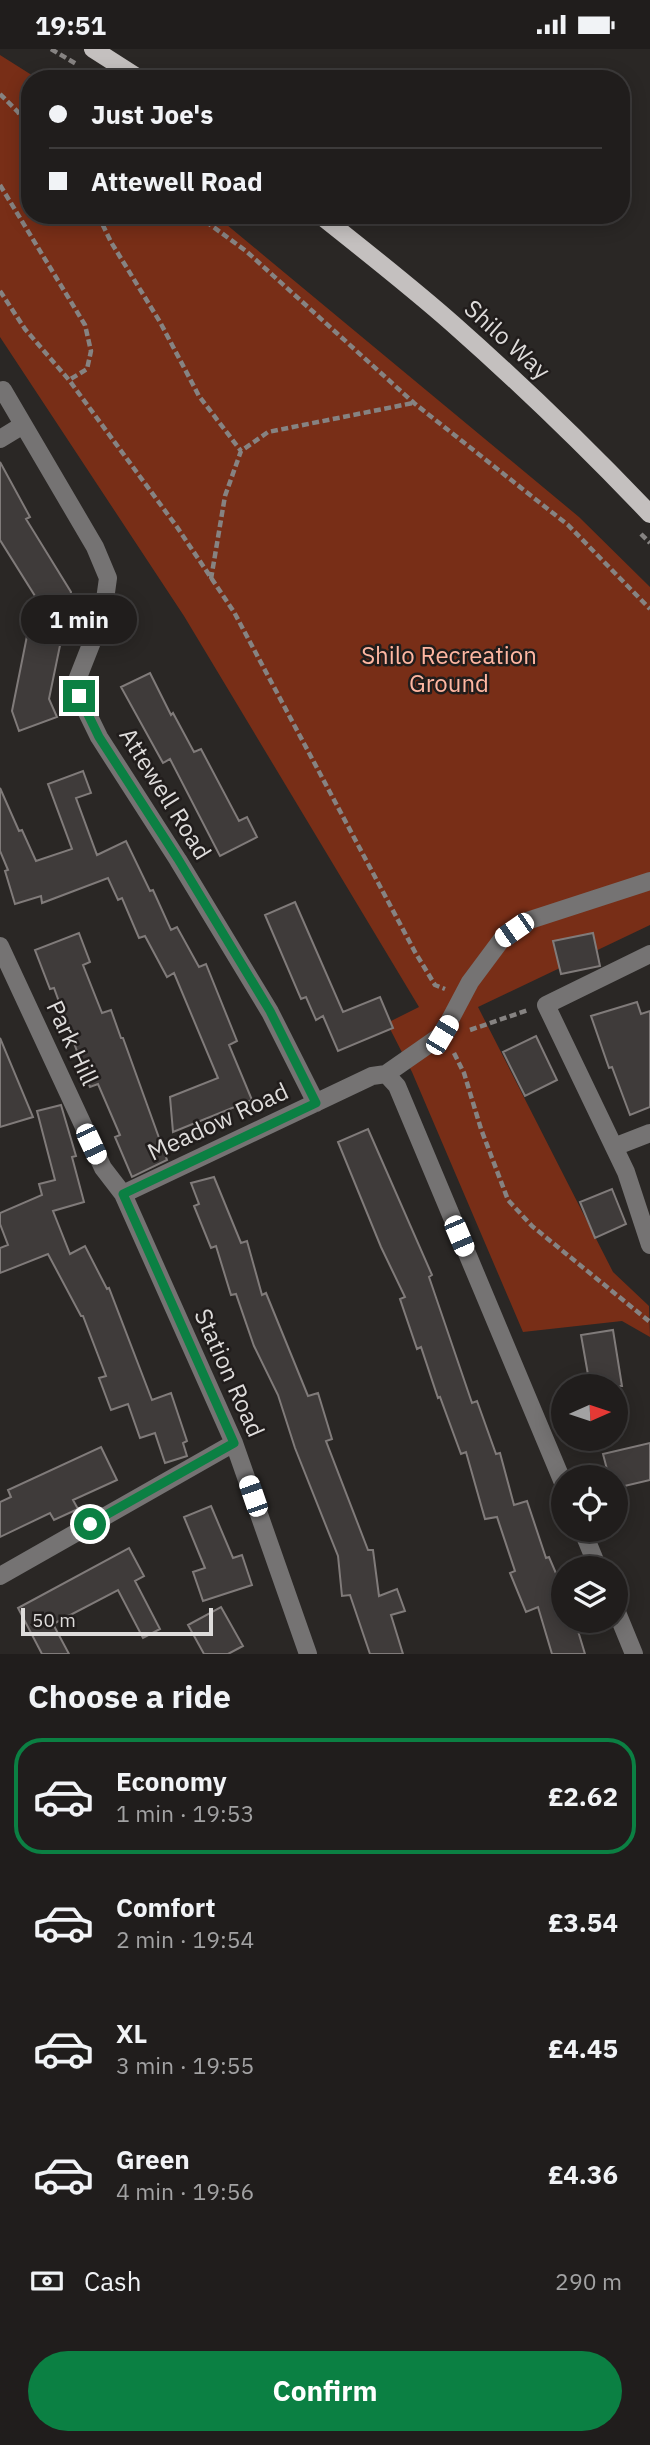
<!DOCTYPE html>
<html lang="en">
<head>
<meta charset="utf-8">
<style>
	body { margin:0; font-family:"IBM Plex Sans",sans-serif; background:#282625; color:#f1f3f6; height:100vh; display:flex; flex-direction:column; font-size:26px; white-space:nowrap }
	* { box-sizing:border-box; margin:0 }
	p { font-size:23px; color:#a2a2a3 }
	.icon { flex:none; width:38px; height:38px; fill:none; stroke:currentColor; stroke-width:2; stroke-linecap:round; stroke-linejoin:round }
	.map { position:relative; height:1605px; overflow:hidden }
	.panel { display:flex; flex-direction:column; background:#201d1c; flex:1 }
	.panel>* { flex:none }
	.guide { position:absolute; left:21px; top:21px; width:609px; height:154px; border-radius:28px; box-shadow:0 4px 18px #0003,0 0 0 2px #3d3b3b; display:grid; align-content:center; height:154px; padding:0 28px; background:#201d1c }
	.needle { width:46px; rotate:87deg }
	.controls { position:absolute; left:551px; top:1325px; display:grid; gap:14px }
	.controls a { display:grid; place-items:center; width:77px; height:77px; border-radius:50%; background:#201d1c; box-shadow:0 4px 18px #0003,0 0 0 2px #3d3b3b; font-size:35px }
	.scale { position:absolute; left:21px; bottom:18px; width:192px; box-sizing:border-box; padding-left:7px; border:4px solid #dedcdb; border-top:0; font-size:19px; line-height:24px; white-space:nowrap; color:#dedcdb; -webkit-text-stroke:5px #211d1c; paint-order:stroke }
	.end { position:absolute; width:32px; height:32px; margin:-16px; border:9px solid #0b8043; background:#fff; box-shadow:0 0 0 4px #fff }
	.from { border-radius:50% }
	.bubble { position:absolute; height:49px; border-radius:24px; background:#201d1c; box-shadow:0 4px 18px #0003,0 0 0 2px #3d3b3b; font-size:23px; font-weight:700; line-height:49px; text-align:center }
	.car { position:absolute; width:21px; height:42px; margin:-21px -10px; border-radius:9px; box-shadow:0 0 5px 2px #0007; background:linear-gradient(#fff 24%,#345 0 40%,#fff 0 76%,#345 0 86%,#fff 0) }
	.guide b { display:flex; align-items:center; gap:24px; height:66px; font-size:26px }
	.guide b+b { border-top:2px solid #3d3b3b }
	.guide i { width:18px; height:18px; background:#f1f3f6 }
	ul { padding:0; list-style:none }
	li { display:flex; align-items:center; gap:21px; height:116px; margin:0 14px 10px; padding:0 14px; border:4px solid transparent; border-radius:28px }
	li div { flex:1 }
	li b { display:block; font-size:26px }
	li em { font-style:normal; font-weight:700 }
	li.current { border-color:#0b8043 }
	li>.icon { width:63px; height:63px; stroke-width:1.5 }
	h2 { padding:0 28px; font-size:32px; line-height:84px }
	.pay { display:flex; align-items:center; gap:18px; height:77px; padding:0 28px; font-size:26px }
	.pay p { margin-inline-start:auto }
	.primary-button { display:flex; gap:14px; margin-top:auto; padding:14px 28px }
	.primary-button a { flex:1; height:80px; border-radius:42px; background:#0b8043; color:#fff; font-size:28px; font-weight:700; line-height:80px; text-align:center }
	.status { display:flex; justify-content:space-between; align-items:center; height:49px; padding:0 35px; background:#201d1c; direction:ltr }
	.status svg { height:19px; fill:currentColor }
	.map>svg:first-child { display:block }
	.green { fill:#782e17 }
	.building { fill:#3f3b3a; stroke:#807b7a; stroke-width:2 }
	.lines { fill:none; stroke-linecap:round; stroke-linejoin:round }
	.path { stroke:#868382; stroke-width:4.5; stroke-dasharray:7 3.5; stroke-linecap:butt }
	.minor { stroke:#757373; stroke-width:18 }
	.major { stroke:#c4c0bf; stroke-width:18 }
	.route { stroke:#0b8043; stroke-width:9 }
	.labels { text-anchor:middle; stroke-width:5; stroke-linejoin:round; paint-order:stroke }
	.street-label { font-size:24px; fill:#dedcdb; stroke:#211d1c }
	.park-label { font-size:24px; fill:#ffb7a2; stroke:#211d1c }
</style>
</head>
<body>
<div class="status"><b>19:51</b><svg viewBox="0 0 49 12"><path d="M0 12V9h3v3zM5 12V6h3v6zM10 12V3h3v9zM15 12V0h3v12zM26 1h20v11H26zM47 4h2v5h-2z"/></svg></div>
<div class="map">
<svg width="650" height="1605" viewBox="0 0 650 1605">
	<rect width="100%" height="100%" fill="#2a2725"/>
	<path class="green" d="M0,6L38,30H30V166H215L579,468L650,538V876L478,958L613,1223L649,1257L650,1288L622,1272L523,1283L412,1023L387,974L419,958L184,567L0,288Z"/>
	<path class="building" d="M0,413L30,468L26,470L71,543L49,650L57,668L19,682L12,662L35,547L0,491Z
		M150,624L171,666L173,664L194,703L201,700L239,772L247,768L257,788L220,807L170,710L163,714L121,638Z
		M83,722L91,744L76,749L97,806L126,792L150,842L153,841L171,881L177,878L199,918L206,915L237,992L229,996L252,1051L173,1083L170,1048L218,1029L174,924L167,928L145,887L139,889L122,849L118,851L108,829L42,854L41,847L15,855L5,822L8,821L0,802V739L19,782L22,781L36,812L72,800L48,735Z
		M295,853L343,963L380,948L393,979L338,1002L323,967L316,971L306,948L301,950L265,866Z
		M79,884L90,913L83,916L102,964L111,961L121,989H123L167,1111L132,1128L115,1088L120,1086L98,1035L90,1038L54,939L50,940L35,901Z
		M593,884L600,917L561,925L553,892Z
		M637,953L641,965L650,962V1058L630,1066L612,1018L609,1019L591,967Z
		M536,987L557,1031L525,1047L503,1003Z
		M0,989L33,1068L0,1078Z
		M61,1056L76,1107L72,1108L84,1153L53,1162L70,1205L85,1197L107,1240L109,1239L152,1351L171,1344L187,1392L183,1394L187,1407L165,1414L155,1384L140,1389L128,1355L111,1361L99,1329L106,1327L83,1267H81L48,1205L0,1224V1199L8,1196L0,1175V1164L42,1146L39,1135L55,1131L37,1062Z
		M368,1080L432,1226L429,1228L472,1354L477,1352L496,1405L500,1404L514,1456L527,1452L546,1509L549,1508L564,1543V1572H575L585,1605H552L538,1558L526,1563L510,1524L515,1522L497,1468L485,1470L466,1403L461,1405L440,1348L438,1349L421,1298L417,1300L400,1250L405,1248L381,1198L338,1093Z
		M214,1128L241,1194L247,1192L262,1246L266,1244L308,1347L318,1344L332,1390L326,1392L368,1501H373L379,1547L397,1540L405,1562L391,1566L403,1605H370L350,1546L342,1547L338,1507L295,1399L278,1346L254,1297L236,1245L231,1246L216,1197L211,1199L194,1157L199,1155L191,1134Z
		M612,1140L626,1175L595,1189L580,1153Z
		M613,1281L622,1337H590L581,1286Z
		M650,1394V1431L616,1439V1428H609L603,1405Z
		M101,1398L117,1431L73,1451L78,1460L54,1471L50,1464L0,1488V1453L11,1448L8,1441Z
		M211,1457L233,1509L242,1506L252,1536L203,1552L193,1523L205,1519L184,1468Z
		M129,1499L144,1527L135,1532L160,1580L143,1589L118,1541L53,1575L69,1605H42L18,1559Z
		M221,1558L243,1597L228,1605H204L188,1576Z"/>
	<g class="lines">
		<path class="path" d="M51,0L78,16
			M0,45L18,63L30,85
			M0,136L85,276L91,302L87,320L69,331
			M98,166L111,193L160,273L199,347L241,402
			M197,166L246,202L414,354L568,476L650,560
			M0,242L25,280L69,331L177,478L234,563L415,903L435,936L445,940
			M641,485L650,494
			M211,530L225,447L241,402L268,383L413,354
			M470,981L528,961
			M454,1004L464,1024L481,1080L508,1151L532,1177L650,1273"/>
		<path class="minor" d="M3,341L95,498L108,529L103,565L77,631L79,647L99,688L178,811L270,963L316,1054
			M0,390L23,376
			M0,897L103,1119L123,1145L234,1394L308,1605
			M650,905L546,956L626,1123L650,1196
			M386,1025L442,986L470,933L502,890L527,872L650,832
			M614,1098L650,1084
			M123,1145L372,1027L386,1025L397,1037L564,1436
			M582,1480L598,1519
			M0,1527L234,1394
			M616,1561L634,1605"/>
		<path class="major" d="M93,0L140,30
			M320,166C365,202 410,237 453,275C522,336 587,399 650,465"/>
	</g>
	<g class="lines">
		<path class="route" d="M79,647L99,688L178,810L270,962L316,1054L123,1145L234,1394L90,1475"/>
	</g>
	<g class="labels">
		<g class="street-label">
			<text transform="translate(507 291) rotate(42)" y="8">Shilo Way</text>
			<text transform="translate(165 745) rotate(58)" y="8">Attewell Road</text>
			<text transform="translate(72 994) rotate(65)" y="8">Park Hill</text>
			<text transform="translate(218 1073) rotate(-25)" y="8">Meadow Road</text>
			<text transform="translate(229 1324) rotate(66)" y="8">Station Road</text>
		</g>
		<g class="park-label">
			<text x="449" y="615">Shilo Recreation<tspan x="449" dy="28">Ground</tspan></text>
		</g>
	</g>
</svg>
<div class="controls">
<a><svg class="needle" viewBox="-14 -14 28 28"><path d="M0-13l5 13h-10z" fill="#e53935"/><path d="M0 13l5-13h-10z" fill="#a2a2a3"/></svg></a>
<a><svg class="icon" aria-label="locate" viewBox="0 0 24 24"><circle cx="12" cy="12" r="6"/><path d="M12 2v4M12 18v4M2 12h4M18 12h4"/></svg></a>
<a><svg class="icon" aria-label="layers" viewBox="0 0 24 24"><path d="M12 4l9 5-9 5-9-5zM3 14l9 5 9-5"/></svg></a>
</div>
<div class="scale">50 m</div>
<i class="end from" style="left:90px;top:1475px"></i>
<i class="end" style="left:79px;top:647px"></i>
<div class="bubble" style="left:21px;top:546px;width:116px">1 min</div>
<i class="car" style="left:514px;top:881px;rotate:235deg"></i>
<i class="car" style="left:442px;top:986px;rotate:31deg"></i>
<i class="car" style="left:91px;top:1095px;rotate:155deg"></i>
<i class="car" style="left:459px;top:1187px;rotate:157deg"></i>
<i class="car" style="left:253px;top:1447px;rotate:341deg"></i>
<div class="guide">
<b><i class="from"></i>Just Joe's</b>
<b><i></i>Attewell Road</b>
</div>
</div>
<section class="panel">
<h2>Choose a ride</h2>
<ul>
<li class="current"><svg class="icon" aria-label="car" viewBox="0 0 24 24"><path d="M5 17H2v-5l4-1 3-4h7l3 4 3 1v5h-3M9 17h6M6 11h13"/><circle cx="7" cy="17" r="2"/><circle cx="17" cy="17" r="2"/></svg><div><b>Economy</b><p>1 min · 19:53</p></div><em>£2.62</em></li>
<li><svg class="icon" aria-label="car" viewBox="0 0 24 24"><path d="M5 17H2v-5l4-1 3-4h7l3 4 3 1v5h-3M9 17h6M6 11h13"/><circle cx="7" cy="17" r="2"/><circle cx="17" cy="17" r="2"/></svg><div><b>Comfort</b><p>2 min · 19:54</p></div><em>£3.54</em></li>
<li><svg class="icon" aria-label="car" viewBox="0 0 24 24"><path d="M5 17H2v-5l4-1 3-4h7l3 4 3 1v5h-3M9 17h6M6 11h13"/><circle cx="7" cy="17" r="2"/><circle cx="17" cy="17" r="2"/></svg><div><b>XL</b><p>3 min · 19:55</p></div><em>£4.45</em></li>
<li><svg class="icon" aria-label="car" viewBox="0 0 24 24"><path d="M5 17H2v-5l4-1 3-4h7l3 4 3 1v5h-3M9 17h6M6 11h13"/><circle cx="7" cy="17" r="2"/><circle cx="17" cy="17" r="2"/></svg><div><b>Green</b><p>4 min · 19:56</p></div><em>£4.36</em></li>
</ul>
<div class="pay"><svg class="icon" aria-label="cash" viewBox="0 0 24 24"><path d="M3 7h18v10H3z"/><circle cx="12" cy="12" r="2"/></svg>Cash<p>290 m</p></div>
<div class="primary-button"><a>Confirm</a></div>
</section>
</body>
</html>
